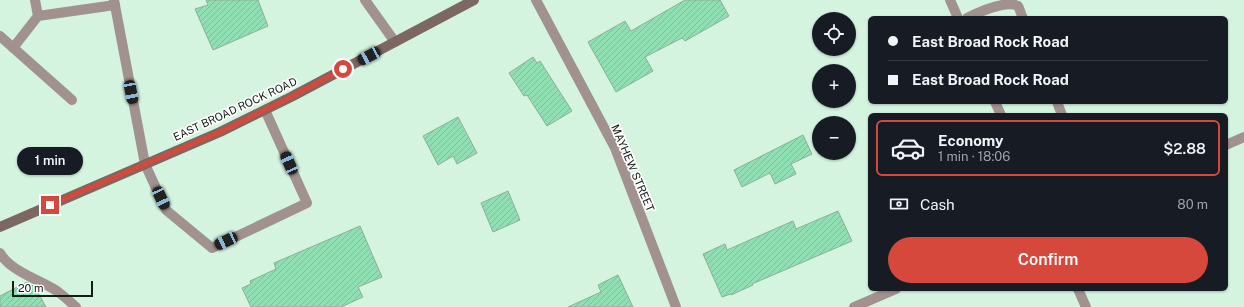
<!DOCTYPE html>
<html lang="en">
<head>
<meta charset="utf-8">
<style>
	body { margin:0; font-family:"Public Sans",sans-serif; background:#242831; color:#f1f3f6; height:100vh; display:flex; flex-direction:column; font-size:15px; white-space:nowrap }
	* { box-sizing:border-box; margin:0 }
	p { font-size:13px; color:#9ea1a6 }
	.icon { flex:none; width:22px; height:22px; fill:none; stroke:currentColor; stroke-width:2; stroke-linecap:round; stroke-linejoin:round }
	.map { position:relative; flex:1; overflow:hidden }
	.drawer { position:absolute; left:868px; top:113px; width:360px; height:178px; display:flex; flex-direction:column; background:#171b24; border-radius:6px; box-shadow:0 1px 3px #0004 }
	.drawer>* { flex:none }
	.guide { position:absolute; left:868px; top:16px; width:360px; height:88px; border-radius:6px; box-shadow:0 1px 3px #0004; display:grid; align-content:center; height:88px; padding:0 20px; background:#171b24 }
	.tools { position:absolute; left:812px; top:12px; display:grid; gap:8px }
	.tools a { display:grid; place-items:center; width:44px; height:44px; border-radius:50%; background:#171b24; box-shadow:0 1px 3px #0004; font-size:20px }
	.scale { position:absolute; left:12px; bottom:10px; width:81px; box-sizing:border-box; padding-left:4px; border:2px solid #121d17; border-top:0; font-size:11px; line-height:14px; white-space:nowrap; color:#121d17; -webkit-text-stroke:3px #fff; paint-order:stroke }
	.end { position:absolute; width:18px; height:18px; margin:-9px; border:5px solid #d6483b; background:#fff; box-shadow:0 0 0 2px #fff }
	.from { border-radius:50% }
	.bubble { position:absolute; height:28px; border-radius:14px; background:#171b24; box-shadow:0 1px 3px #0004; font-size:13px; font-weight:600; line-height:28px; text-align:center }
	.car { position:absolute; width:12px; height:24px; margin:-12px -6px; border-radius:5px; box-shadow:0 0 3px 1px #0007; background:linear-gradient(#222 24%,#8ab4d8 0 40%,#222 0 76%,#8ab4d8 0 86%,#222 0) }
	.guide b { display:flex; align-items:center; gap:14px; height:38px; font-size:15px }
	.guide b+b { border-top:1px solid #363941 }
	.guide i { width:10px; height:10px; background:#f1f3f6 }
	ul { padding:7px 0 0; list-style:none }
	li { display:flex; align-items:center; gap:12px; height:56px; margin:0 8px 6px; padding:0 12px; border:2px solid #363941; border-radius:6px }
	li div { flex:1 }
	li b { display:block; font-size:15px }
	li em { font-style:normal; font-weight:600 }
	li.selected { border-color:#d6483b }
	li>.icon { width:36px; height:36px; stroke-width:1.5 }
	.pay { display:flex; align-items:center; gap:10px; height:44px; padding:0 20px; font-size:15px }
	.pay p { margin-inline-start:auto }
	.button { display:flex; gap:8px; margin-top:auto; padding:8px 20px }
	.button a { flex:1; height:46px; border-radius:24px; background:#d6483b; color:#fff; font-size:16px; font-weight:600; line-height:46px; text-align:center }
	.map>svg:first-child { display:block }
	.building { fill:url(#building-hatch); stroke:#8fad9b }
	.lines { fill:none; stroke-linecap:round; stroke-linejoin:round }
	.service { stroke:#a1918f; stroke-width:10 }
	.minor { stroke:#a1918f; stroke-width:10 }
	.secondary { stroke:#7d6763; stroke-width:10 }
	.route { stroke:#d6483b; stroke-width:5 }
	.labels { text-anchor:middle; stroke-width:3.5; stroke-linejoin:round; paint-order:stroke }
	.street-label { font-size:11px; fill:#121d17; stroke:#fff }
</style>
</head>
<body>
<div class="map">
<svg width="1244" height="307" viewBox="0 0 1244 307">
	<defs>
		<pattern id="building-hatch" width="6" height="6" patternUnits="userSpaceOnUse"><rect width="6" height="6" fill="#90dfb3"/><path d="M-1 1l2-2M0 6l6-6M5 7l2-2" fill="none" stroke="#7bbf99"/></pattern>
	</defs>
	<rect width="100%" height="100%" fill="#d4f4e0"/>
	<path class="building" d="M206,0H258L268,26L213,50L195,9L208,5Z
		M685,0H720L729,16L685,41L682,38L645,57L653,71L616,92L588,42L625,21L631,31Z
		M533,57L537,63L540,61L572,111L547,126L527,95L524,96L509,73Z
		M458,117L477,153L457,164L453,156L438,165L423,136Z
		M803,135L812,154L791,164L796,174L775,184L770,173L742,187L734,170Z
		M508,191L520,220L493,232L481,203Z
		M838,211L852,241L752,284L753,285L731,295V294L722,297L703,254L725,244L727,250L793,221L796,229Z
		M360,226L382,277L358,287L363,297L341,307H251L242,288L251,284L250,281L276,269L274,263Z
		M618,275L633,307H568L601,292L598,285Z
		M27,282L35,287L46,307H0V296Z"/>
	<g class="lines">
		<path class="service" d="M35,0L38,16L115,5
			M365,0L395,42
			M967,18C979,12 1006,0 1018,6C1020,9 1021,15 1023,18
			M0,36L72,100
			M13,48L38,16
			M1057,102L1062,115
			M145,164L166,210L212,248L307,203L265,110
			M0,253C10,271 40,280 57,291C64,296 70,302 76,307"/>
		<path class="minor" d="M114,0L145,164
			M536,0L615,148L676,307
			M950,0L958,18
			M995,102L1001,115
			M1226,145L1244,137
			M1078,289L1086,307
			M854,307L896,289"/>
		<path class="secondary" d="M0,227L220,132L291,97L474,0"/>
	</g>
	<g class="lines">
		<path class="route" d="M50,205L220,132L291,97L343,69"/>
	</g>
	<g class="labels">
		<g class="street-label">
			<text transform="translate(235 109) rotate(-25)" y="4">EAST BROAD ROCK ROAD</text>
			<text transform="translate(633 168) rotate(67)" y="4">MAYHEW STREET</text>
		</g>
	</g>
</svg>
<div class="tools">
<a><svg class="icon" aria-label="locate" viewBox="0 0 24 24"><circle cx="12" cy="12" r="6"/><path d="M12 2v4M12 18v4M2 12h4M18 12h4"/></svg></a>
<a>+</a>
<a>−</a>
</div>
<div class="scale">20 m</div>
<i class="end from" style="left:343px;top:69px"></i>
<i class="end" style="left:50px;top:205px"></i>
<div class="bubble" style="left:17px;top:147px;width:66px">1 min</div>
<i class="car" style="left:369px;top:56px;rotate:242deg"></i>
<i class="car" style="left:131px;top:92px;rotate:169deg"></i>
<i class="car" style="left:289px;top:163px;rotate:336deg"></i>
<i class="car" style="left:161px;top:198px;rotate:155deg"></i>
<i class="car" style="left:226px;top:241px;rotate:245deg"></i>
<div class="guide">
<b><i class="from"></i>East Broad Rock Road</b>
<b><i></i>East Broad Rock Road</b>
</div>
<section class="drawer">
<ul>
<li class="selected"><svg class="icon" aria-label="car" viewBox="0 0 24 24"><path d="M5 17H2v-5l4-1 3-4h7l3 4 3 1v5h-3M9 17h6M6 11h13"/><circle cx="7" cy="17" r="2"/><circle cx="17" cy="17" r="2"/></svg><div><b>Economy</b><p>1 min · 18:06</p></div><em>$2.88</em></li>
</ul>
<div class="pay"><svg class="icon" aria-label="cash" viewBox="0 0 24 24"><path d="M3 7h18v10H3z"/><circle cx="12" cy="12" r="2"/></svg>Cash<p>80 m</p></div>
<div class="button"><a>Confirm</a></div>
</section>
</div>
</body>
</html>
